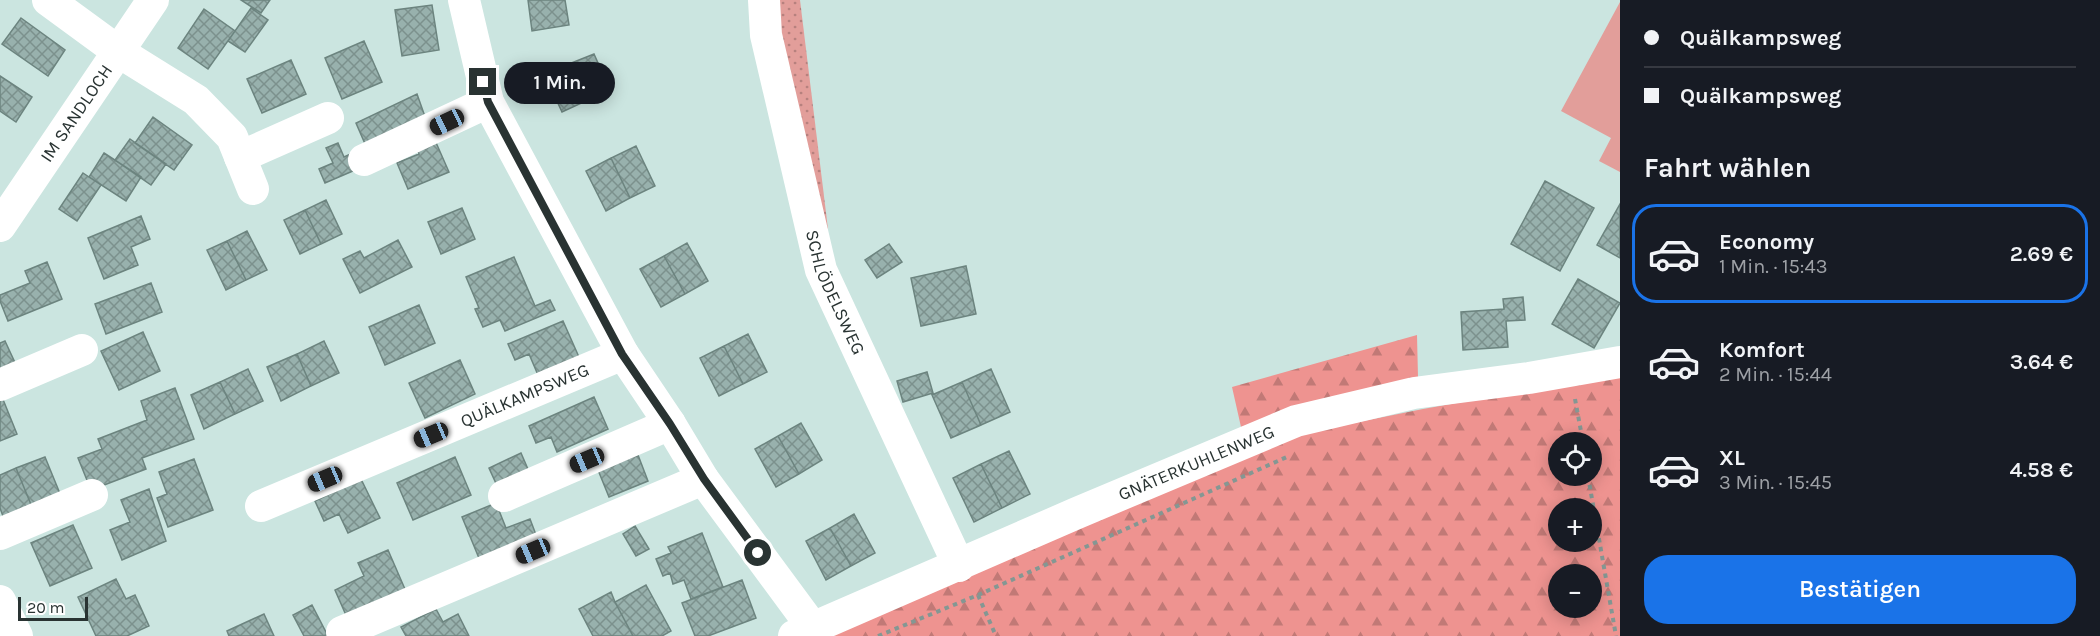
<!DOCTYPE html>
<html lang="de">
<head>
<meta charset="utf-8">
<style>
	body { margin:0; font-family:Karla,sans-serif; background:#242831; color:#f1f3f6; height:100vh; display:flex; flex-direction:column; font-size:22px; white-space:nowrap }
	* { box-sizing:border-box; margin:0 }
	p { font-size:20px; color:#9ea1a6 }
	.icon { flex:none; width:33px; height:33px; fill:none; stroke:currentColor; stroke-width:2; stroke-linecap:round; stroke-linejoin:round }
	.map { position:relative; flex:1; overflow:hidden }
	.side { display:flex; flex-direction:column; background:#171b24; width:480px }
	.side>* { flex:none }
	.guide { display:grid; align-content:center; height:132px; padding:0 24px; background:#171b24 }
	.controls { position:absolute; left:1548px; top:432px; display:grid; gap:12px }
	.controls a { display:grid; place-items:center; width:54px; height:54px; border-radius:50%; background:#171b24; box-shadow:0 3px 15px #0003; font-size:30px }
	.scale { position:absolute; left:18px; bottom:15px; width:70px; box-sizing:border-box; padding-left:6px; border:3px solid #293332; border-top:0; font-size:16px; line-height:21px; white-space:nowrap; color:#293332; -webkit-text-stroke:4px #fff; paint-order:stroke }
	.end { position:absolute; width:27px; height:27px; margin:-14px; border:8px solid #293332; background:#fff; box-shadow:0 0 0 3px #fff }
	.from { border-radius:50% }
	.bubble { position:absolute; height:42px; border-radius:21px; background:#171b24; box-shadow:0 3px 15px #0003; font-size:20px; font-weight:600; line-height:42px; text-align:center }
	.car { position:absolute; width:18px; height:36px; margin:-18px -9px; border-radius:8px; box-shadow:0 0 4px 2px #0007; background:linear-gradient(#222 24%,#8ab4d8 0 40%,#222 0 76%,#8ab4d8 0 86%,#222 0) }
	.guide b { display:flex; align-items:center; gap:21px; height:57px; font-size:22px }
	.guide b+b { border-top:2px solid #363941 }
	.guide i { width:15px; height:15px; background:#f1f3f6 }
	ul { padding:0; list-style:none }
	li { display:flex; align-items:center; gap:18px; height:99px; margin:0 12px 9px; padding:0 12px; border:3px solid transparent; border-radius:24px }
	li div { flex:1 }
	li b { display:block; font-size:22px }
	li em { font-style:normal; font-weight:600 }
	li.on { border-color:#1a73e8 }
	li>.icon { width:54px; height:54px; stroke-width:1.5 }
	h2 { padding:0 24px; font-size:27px; line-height:72px }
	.action { display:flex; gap:12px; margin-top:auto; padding:12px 24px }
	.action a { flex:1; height:69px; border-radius:24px; background:#1a73e8; color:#fff; font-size:24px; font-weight:600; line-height:69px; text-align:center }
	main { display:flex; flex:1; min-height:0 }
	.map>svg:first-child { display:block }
	.grass { fill:url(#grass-dots) }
	.forest { fill:url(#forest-firs); fill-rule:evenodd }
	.pitch { fill:#e29e9a }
	.building { fill:url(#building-cross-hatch); stroke:#6c847f; stroke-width:1.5 }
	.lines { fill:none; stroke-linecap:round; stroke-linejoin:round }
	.path { stroke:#849793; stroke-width:4; stroke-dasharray:4.5 4.5; stroke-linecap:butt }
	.minor { stroke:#fff; stroke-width:32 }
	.route { stroke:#293332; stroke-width:8 }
	.labels { text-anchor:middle; stroke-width:5; stroke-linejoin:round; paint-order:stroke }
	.street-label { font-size:18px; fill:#293332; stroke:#fff }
</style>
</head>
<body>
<main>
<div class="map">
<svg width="1620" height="636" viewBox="0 0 1620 636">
	<defs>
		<pattern id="grass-dots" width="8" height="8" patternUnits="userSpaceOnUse" patternTransform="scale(1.5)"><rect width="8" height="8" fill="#e29e9a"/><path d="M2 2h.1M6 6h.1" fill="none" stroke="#b7817e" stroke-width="1.8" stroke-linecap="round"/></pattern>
		<pattern id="forest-firs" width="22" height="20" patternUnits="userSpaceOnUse" patternTransform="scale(1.5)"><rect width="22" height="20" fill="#ee9390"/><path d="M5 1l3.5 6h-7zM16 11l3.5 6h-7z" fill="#c17976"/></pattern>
		<pattern id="building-cross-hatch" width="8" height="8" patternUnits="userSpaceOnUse" patternTransform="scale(1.5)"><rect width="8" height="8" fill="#98b1ad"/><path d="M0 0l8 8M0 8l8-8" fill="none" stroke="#7c918d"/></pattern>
	</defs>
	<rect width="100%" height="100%" fill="#cbe5e0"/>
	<path class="grass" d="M774,0H800L828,229L818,220Z"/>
	<path class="forest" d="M1417,335L1418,377L1241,427L1232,387Z
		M1620,374V636H823L1309,432L1423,409ZM1558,442H1592V476H1558ZM1558,508H1592V542H1558ZM1558,574H1592V608H1558Z"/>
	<path class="pitch" d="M1620,2V172L1599,161L1611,138L1561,111Z"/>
	<path class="building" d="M241,0H270L261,13Z
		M528,0H565L569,25L532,31Z
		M432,5L439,50L402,56L395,10Z
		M251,8L268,20L245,52L228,41Z
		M204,9L235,31L208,69L178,48Z
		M21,18L65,50L48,76L2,44Z
		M364,41L382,82L342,99L325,58Z
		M594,54L610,90L586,101L569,64Z
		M291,60L306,94L262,113L247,79Z
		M569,64L586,101L562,112L545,75Z
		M0,76L32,97L16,122L0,111Z
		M417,94L428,125L369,153L356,123Z
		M153,117L192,145L174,170L135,143Z
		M434,138L449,172L408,189L397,163L419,154L416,145Z
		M130,139L166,164L151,185L115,160Z
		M338,143L344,157L355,152L362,167L325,183L319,169L333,163L326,148Z
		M636,146L655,186L630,198L611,158Z
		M104,153L141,177L126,201L89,177Z
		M611,158L630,198L606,211L586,171Z
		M83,173L101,185L77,221L59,209Z
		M1545,181L1594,208L1560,271L1511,244Z
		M326,200L342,234L321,244L305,210Z
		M1620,204V258L1597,245Z
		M462,208L475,239L441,254L428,222Z
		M305,210L321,244L300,254L284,220Z
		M141,216L150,239L131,247L138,265L104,279L88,238Z
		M247,231L267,270L246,280L227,241Z
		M398,240L412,267L360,293L343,259L360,251L364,258Z
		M227,241L246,280L226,290L207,250Z
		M687,243L708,281L685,294L664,256Z
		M889,244L902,262L877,278L865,260Z
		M664,256L685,294L661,307L640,269Z
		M514,257L535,306L550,300L555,310L505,331L500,320L483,327L475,309L479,308L466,277Z
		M47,262L62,299L8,321L0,301V295L30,283L25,271Z
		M966,266L976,314L921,326L911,278Z
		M1578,279L1620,303L1594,348L1552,324Z
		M151,283L162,312L106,334L95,304Z
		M1523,297L1525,320L1506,321L1508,347L1463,350L1461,312L1504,309L1503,299Z
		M419,305L435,343L385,365L369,327Z
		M563,321L579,357L538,375L529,354L515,360L508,344Z
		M143,332L160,371L119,390L101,351Z
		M748,334L767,372L743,384L724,346Z
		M5,341L17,367L0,375V343Z
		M324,341L339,373L311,386L297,354Z
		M724,346L743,384L719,396L700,358Z
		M297,354L311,386L281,401L267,367Z
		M460,360L475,394L425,418L409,383Z
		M248,369L263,401L235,414L220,382Z
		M991,369L1010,412L981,425L962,382Z
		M927,372L933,393L903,402L897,381Z
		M220,382L235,414L204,429L191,395Z
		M962,382L981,425L951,438L932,395Z
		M175,388L194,439L142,458L146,469L91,490L78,458L102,449L98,439L147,420L141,401Z
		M0,397H2L17,434L0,441Z
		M594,397L608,429L557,452L551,437L536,443L529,426Z
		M801,423L822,460L799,474L778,436Z
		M778,436L799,474L776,487L755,449Z
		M1009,451L1030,494L1002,508L981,464Z
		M521,453L531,476L499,490L489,468Z
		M638,455L648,481L609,497L598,470Z
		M45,457L61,496L32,507L16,468Z
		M455,457L471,495L413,520L397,483Z
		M194,459L213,510L168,527L157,498L167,494L159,472Z
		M981,464L1002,508L974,522L953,478Z
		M16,468L32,507L4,519L0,508V475Z
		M361,479L380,518L348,533L339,514L324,521L315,501Z
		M149,489L166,541L122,560L110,530L130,522L121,500Z
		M496,503L506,528L530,519L538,540L481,563L462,517Z
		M854,514L875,553L851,566L830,528Z
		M73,525L92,568L50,586L31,543Z
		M635,526L649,549L636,556L623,534Z
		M830,528L851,566L826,580L806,541Z
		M702,533L723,587L691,599L684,580L673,584L670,573L663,576L656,559L671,553L668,547Z
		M388,550L408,596L349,622L335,590L364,576L358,563Z
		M116,579L126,599L135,595L149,626L127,636H96L78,597Z
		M742,580L756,618L708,636H695L682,603Z
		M646,585L671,631L662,636H633L615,602Z
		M611,592L615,602L633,636H593L579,609Z
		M312,605L328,636H304L293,615Z
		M436,609L443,622L458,614L469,636H406L401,627Z
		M264,614L274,636H229L227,631Z"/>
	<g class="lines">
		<path class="path" d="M1575,399L1583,442
			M1588,476L1616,636
			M978,595L996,636
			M878,636L978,595L1289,456"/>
		<g class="minor">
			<path d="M48,0L119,52L196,100L232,137L253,189"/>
			<path d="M464,0L488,102L623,354L670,424L703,479L813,628"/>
			<path id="s1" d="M764,0L766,35L821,270L959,566"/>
			<path d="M240,157L328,118"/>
			<path d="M364,160L488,102"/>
			<path id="s2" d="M0,226L153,0"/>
			<path d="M0,385L82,350"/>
			<path d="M504,496L670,424"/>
			<path id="s3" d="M261,506L623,354"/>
			<path d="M0,534L92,495"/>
			<path d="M0,601L17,636"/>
			<path d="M342,632L703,479"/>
			<path id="s4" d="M794,636L1077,513L1296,421L1414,393L1529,378L1620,362"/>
		</g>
	</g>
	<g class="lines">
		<path class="route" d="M483,82L488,102L622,354L670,424L704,479L758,553"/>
	</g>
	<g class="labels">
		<g class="street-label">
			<text dy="6" stroke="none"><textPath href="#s2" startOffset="136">IM SANDLOCH</textPath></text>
			<text dy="6" stroke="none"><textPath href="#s1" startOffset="302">SCHLÖDELSWEG</textPath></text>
			<text dy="6" stroke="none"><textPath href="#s3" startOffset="286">QUÄLKAMPSWEG</textPath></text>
			<text dy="6" stroke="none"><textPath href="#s4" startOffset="438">GNÄTERKUHLENWEG</textPath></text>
		</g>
	</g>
</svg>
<div class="controls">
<a><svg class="icon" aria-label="locate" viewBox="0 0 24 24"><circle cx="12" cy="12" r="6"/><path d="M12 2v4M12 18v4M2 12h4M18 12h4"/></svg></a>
<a>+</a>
<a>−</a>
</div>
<div class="scale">20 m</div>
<i class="end from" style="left:758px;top:553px"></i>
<i class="end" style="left:483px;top:82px"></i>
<div class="bubble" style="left:504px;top:62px;width:111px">1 Min.</div>
<i class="car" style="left:447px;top:122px;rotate:245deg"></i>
<i class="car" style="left:431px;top:435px;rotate:247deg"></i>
<i class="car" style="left:587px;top:460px;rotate:247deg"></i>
<i class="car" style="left:325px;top:479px;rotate:247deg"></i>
<i class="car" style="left:533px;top:551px;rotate:247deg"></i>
</div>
<section class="side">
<div class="guide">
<b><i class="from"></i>Quälkampsweg</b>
<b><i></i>Quälkampsweg</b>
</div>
<h2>Fahrt wählen</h2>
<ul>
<li class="on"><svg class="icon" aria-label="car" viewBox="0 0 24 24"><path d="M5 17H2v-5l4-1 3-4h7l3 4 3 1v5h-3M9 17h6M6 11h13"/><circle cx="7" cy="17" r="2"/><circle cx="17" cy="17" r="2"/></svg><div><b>Economy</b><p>1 Min. · 15:43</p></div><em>2.69 €</em></li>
<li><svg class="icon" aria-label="car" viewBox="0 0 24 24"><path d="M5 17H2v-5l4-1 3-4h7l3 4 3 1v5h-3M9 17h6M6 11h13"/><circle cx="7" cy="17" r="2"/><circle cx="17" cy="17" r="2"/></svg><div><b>Komfort</b><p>2 Min. · 15:44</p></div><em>3.64 €</em></li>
<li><svg class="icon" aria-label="car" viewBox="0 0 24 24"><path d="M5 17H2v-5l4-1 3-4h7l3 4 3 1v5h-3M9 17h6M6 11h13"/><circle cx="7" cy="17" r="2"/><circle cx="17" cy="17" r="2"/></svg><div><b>XL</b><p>3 Min. · 15:45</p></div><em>4.58 €</em></li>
</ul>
<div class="action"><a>Bestätigen</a></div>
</section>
</main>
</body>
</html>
